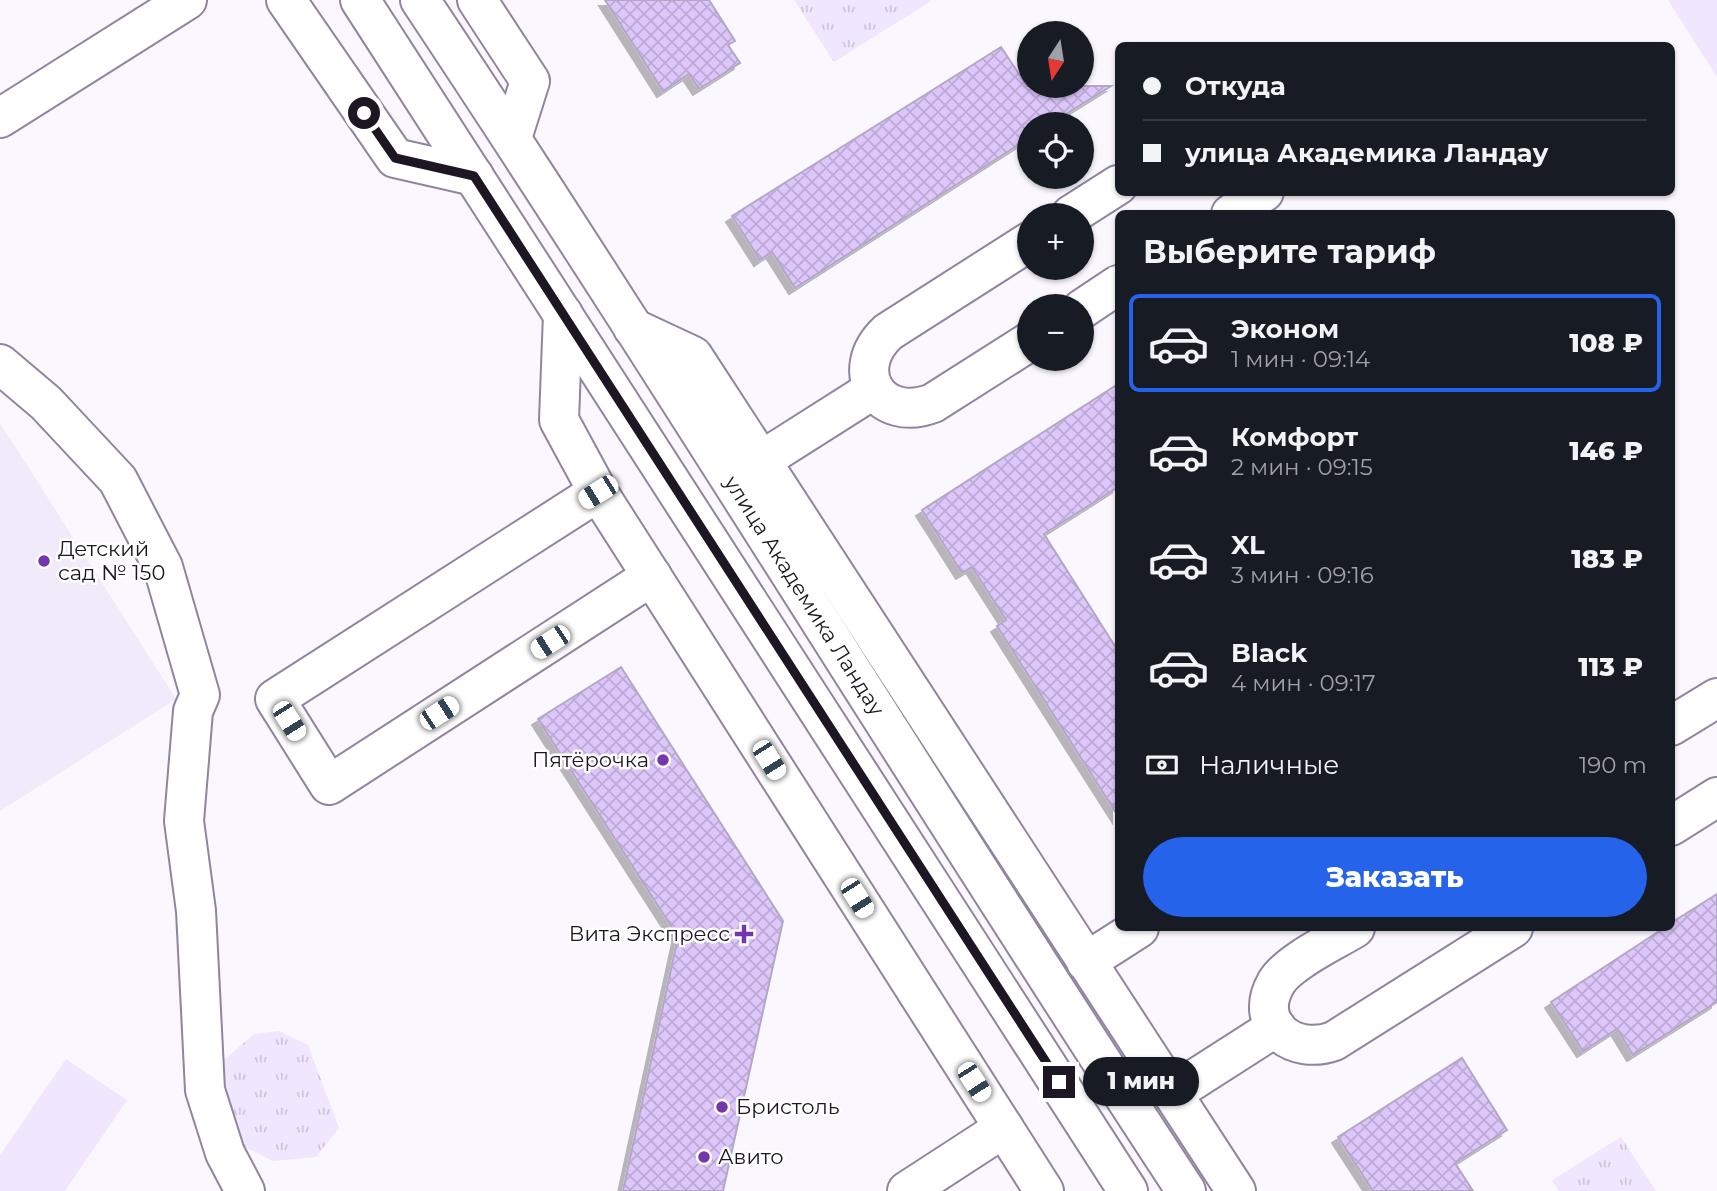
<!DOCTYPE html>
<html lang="ru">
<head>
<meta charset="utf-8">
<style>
	body { margin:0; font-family:Montserrat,sans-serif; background:#242831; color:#f1f3f6; height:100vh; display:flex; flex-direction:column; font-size:26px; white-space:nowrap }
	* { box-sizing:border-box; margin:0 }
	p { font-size:23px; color:#9ea1a6 }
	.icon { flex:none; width:38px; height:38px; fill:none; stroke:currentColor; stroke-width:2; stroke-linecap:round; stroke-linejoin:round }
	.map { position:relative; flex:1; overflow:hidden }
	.drawer { position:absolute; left:1115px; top:210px; width:560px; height:721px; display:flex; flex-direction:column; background:#171b24; border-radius:10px; box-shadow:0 2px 5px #0004 }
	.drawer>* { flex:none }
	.banner { position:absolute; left:1115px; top:42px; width:560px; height:154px; border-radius:10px; box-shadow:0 2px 5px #0004; display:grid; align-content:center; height:154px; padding:0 28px; background:#171b24 }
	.needle { width:46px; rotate:192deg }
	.tools { position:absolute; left:1017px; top:21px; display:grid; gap:14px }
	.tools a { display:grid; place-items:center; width:77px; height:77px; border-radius:50%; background:#171b24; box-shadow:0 2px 5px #0004; font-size:35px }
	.end { position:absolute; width:32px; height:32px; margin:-16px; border:9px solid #1c1723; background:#fff; box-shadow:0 0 0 4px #fff }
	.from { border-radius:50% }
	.bubble { position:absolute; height:49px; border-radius:24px; background:#171b24; box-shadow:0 2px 5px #0004; font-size:23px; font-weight:800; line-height:49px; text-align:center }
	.car { position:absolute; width:21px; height:42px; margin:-21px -10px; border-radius:9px; box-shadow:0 0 5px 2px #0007; background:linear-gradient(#fff 24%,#345 0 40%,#fff 0 76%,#345 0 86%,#fff 0) }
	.banner b { display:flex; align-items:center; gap:24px; height:66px; font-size:26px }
	.banner b+b { border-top:2px solid #363941 }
	.banner i { width:18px; height:18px; background:#f1f3f6 }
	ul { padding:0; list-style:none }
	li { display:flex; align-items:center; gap:21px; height:98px; margin:0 14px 10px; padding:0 14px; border:4px solid transparent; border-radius:10px }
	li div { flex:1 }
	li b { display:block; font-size:26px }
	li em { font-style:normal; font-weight:800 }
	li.current { border-color:#2563eb }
	li>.icon { width:63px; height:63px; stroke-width:1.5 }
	h2 { padding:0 28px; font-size:32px; line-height:84px }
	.pay { display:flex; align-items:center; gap:18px; height:77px; padding:0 28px; font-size:26px }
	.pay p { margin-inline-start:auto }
	.cta { display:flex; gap:14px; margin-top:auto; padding:14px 28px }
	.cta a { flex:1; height:80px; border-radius:42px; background:#2563eb; color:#fff; font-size:28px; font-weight:800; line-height:80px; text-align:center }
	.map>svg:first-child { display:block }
	.built { fill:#f0eafa }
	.grass { fill:#f0e6fe }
	.park { fill:url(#park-tufts) }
	.building { fill:url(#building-cross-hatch); stroke:#b4a7c5; stroke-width:2; filter:url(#shadow) }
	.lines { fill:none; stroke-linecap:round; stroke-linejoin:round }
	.minor-casing { stroke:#9184a1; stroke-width:42 }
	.minor { stroke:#fff; stroke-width:38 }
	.route { stroke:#1c1723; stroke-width:9 }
	.poi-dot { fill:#7536ac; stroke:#fff; stroke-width:2.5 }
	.labels { text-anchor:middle; stroke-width:5; stroke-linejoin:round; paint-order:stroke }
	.poi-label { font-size:21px; fill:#1c1723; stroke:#fff; text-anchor:start }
	.street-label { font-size:21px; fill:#1c1723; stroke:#fff }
</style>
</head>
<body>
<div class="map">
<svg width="1717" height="1191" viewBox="0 0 1717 1191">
	<defs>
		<pattern id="park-tufts" width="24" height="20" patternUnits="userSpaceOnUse" patternTransform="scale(1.75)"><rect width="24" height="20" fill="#f0e6fe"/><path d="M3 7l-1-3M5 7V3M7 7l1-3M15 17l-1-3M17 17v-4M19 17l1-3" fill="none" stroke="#cdc5d9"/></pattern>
		<pattern id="building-cross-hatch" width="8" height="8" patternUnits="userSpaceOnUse" patternTransform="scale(1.75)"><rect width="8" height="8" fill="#ddc6fa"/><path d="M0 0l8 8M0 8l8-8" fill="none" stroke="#bda9d6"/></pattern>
		<filter id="shadow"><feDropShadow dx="-6" dy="6" stdDeviation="0" flood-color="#0004"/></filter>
	</defs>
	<rect width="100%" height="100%" fill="#faf7fe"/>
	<path class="built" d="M0,423L176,699L0,811Z"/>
	<path class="grass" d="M1669,0H1717V77L1668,0Z
		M66,1059L127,1100L65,1191H0V1155Z"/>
	<path class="park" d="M794,0H930L931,1L834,62Z
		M279,1031L308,1045L339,1128L316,1157L273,1161L239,1144L224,1104V1060L254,1034Z
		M1621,1137L1656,1191H1559L1552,1180Z"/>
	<path class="building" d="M605,0H709L735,41L728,45L740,63L699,89L689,74L663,91Z
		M1001,47L1027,86H1111L1050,124H1029V138L795,288L772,252L760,260L732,216Z
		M1118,384V487L1044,534L1118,651V816L997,626L1006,620L972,567L962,573L922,510Z
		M621,667L783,921L723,1191H623L678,937L538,719Z
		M1717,894V1002L1633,1055L1617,1029L1583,1051L1551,1002L1664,928H1671V923Z
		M1462,1058L1507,1130L1455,1163L1473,1191H1373L1338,1137Z"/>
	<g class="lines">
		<g class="minor-casing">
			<g id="minor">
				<path d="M286,0L395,158L474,176"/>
				<path d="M360,0L1128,1191"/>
				<path id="s1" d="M420,0C681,393 927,797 1186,1191"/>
				<path d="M477,0L530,81L512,138"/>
				<path d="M0,118L187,0"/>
				<path d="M1231,214L1264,192"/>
				<path d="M1071,215L1118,185"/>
				<path d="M1029,242L888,332C846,371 880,424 933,403L1029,342"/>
				<path d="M1082,309L1118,285"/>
				<path d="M563,314L559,420L598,492L1044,1191"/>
				<path d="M633,328L693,356L1236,1191"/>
				<path d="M0,364L46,403L118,480L163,567L200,695L193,711L184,821L196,911L205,1090L225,1153L245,1191"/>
				<path d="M762,460L874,389"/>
				<path d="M598,492L275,699L329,785L652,576"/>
				<path d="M1671,726L1717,698"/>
				<path d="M1671,826L1717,797"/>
				<path d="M1355,928C1334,941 1288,962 1276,983C1252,1025 1294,1056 1334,1041L1513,928"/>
				<path d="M1086,962L1139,928"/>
				<path d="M1173,1093L1276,1027"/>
				<path d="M907,1191L1004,1128"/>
			</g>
		</g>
		<use href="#minor" class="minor"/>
	</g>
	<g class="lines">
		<path class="route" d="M364,113L395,158L474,176L1059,1082"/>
	</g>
	<g class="poi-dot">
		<circle cx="44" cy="561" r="7"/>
		<circle cx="663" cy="760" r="7"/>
		<path d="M740.5 923.5h7v7h7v7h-7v7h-7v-7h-7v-7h7z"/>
		<circle cx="722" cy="1107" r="7"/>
		<circle cx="704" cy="1157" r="7"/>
	</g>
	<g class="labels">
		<g class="poi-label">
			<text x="58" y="556">Детский<tspan x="58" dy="24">сад № 150</tspan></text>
			<text x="649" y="767" text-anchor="end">Пятёрочка</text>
			<text x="730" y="941" text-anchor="end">Вита Экспресс</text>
			<text x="736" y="1114">Бристоль</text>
			<text x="718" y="1164">Авито</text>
		</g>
		<g class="street-label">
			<text dy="7" stroke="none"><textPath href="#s1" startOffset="709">улица Академика Ландау</textPath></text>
		</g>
	</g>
</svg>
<div class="tools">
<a><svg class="needle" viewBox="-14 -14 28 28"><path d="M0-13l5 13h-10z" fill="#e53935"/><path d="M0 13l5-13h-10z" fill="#9ea1a6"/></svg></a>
<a><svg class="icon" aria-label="locate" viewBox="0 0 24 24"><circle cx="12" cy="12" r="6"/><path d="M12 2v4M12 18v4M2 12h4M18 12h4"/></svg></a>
<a>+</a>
<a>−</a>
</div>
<i class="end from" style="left:364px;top:113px"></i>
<i class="end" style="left:1059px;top:1082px"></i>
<div class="bubble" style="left:1083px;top:1057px;width:116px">1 мин</div>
<i class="car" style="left:598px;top:492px;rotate:238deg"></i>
<i class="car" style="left:550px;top:642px;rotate:237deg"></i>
<i class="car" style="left:439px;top:713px;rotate:57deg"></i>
<i class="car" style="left:289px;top:721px;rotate:148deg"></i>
<i class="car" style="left:769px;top:760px;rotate:148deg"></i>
<i class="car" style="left:857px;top:898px;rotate:148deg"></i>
<i class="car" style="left:974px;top:1082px;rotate:147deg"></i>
<div class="banner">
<b><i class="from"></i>Откуда</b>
<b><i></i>улица Академика Ландау</b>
</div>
<section class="drawer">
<h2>Выберите тариф</h2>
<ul>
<li class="current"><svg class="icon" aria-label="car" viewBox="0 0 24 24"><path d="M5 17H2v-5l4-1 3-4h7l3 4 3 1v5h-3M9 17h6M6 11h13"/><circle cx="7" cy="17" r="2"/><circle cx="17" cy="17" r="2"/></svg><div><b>Эконом</b><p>1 мин · 09:14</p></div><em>108 ₽</em></li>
<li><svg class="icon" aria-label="car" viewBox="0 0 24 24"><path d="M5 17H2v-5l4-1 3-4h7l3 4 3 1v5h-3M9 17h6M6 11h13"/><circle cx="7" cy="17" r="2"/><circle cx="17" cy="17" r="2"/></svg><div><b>Комфорт</b><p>2 мин · 09:15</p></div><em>146 ₽</em></li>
<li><svg class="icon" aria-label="car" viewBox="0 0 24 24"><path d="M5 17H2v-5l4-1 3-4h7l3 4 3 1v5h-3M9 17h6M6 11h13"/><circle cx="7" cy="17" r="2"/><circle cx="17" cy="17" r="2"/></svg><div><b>XL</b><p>3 мин · 09:16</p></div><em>183 ₽</em></li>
<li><svg class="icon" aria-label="car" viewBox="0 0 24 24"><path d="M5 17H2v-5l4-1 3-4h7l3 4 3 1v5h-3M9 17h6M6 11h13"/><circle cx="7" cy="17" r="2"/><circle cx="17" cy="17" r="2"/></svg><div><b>Black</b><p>4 мин · 09:17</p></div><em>113 ₽</em></li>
</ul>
<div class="pay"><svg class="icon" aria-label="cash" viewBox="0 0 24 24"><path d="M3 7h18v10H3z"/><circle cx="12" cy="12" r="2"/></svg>Наличные<p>190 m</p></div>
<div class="cta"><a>Заказать</a></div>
</section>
</div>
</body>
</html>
